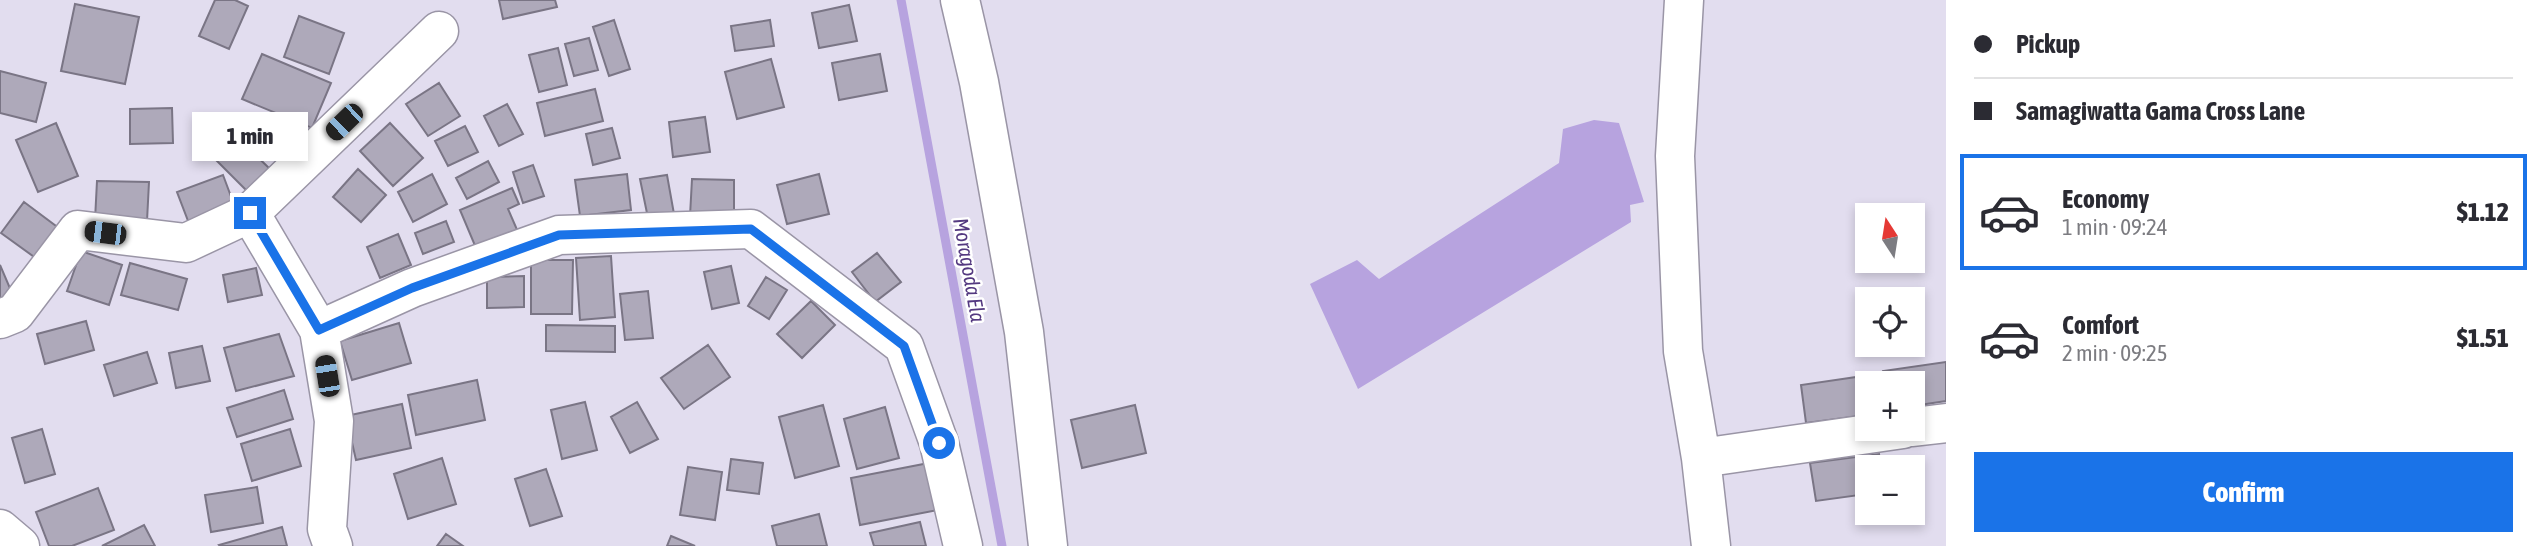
<!DOCTYPE html>
<html lang="en">
<head>
<meta charset="utf-8">
<style>
	body { margin:0; font-family:"Asap Condensed",sans-serif; background:#f7f7f7; color:#2b2b33; height:100vh; display:flex; flex-direction:column; font-size:26px; white-space:nowrap }
	* { box-sizing:border-box; margin:0 }
	p { font-size:23px; color:#7c7c81 }
	.icon { flex:none; width:38px; height:38px; fill:none; stroke:currentColor; stroke-width:2; stroke-linecap:round; stroke-linejoin:round }
	.map { position:relative; flex:1; overflow:hidden }
	.details { display:flex; flex-direction:column; background:#fff; width:595px }
	.details>* { flex:none }
	.hud { display:grid; align-content:center; height:154px; padding:0 28px; background:#fff }
	.needle { width:46px; rotate:348deg }
	.fabs { position:absolute; left:1855px; top:203px; display:grid; gap:14px }
	.fabs a { display:grid; place-items:center; width:70px; height:70px; border-radius:0px; background:#fff; box-shadow:0 4px 10px #0003; font-size:35px }
	.end { position:absolute; width:32px; height:32px; margin:-16px; border:9px solid #1a73e8; background:#fff; box-shadow:0 0 0 4px #fff }
	.from { border-radius:50% }
	.bubble { position:absolute; height:49px; border-radius:0px; background:#fff; box-shadow:0 4px 10px #0003; font-size:23px; font-weight:800; line-height:49px; text-align:center }
	.car { position:absolute; width:21px; height:42px; margin:-21px -10px; border-radius:9px; box-shadow:0 0 5px 2px #0007; background:linear-gradient(#222 24%,#8ab4d8 0 40%,#222 0 76%,#8ab4d8 0 86%,#222 0) }
	.hud b { display:flex; align-items:center; gap:24px; height:66px; font-size:26px }
	.hud b+b { border-top:2px solid #e1e1e2 }
	.hud i { width:18px; height:18px; background:#2b2b33 }
	ul { padding:0; list-style:none }
	li { display:flex; align-items:center; gap:21px; height:116px; margin:0 14px 10px; padding:0 14px; border:4px solid transparent; border-radius:0px }
	li div { flex:1 }
	li b { display:block; font-size:26px }
	li em { font-style:normal; font-weight:800 }
	li.current { border-color:#1a73e8 }
	li>.icon { width:63px; height:63px; stroke-width:1.5 }
	.cta { display:flex; gap:14px; margin-top:auto; padding:14px 28px }
	.cta a { flex:1; height:80px; border-radius:0px; background:#1a73e8; color:#fff; font-size:28px; font-weight:800; line-height:80px; text-align:center }
	main { display:flex; flex:1; min-height:0 }
	.map>svg:first-child { display:block }
	.water { fill:#b7a3df }
	.lines { fill:none; stroke-linecap:round; stroke-linejoin:round }
	.stream { stroke:#b7a3df; stroke-width:9 }
	.building { fill:#aea9ba; stroke:#7a7585; stroke-width:2 }
	.minor-casing { stroke:#9a95a6; stroke-width:41 }
	.minor { stroke:#fff; stroke-width:38 }
	.route { stroke:#1a73e8; stroke-width:9 }
	.labels { text-anchor:middle; stroke-width:5; stroke-linejoin:round; paint-order:stroke }
	.water-label { font-size:21px; font-style:italic; fill:#543980; stroke:#fff }
</style>
</head>
<body>
<main>
<div class="map">
<svg width="1946" height="546" viewBox="0 0 1946 546">
	<rect width="100%" height="100%" fill="#e2ddef"/>
	<path class="water" d="M1594,120L1619,123L1644,202L1630,205L1631,222L1358,389L1310,284L1357,260L1379,279L1559,163L1563,129Z"/>
	<g class="lines">
		<path class="stream" d="M901,0L1002,546"/>
	</g>
	<path class="building" d="M215,0H235L248,6L229,49L199,36Z
		M499,0H555L557,7L503,19Z
		M75,4L139,17L125,84L61,71Z
		M849,5L857,41L819,48L812,13Z
		M299,16L344,33L329,74L284,57Z
		M614,20L630,69L609,76L593,27Z
		M770,20L774,46L735,51L731,26Z
		M589,38L598,70L574,76L565,44Z
		M558,48L567,85L539,92L529,55Z
		M262,54L331,83L312,128L242,99Z
		M880,54L887,91L839,100L832,63Z
		M771,59L784,107L737,119L725,72Z
		M0,71L46,83L36,122L0,113Z
		M439,83L460,116L428,136L406,104Z
		M595,89L603,121L545,136L537,103Z
		M507,104L523,134L499,146L484,116Z
		M172,108L173,143L130,144V109Z
		M705,117L710,152L673,157L669,122Z
		M56,123L78,176L38,192L16,140Z
		M390,123L423,158L393,186L360,151Z
		M465,126L478,152L448,166L435,141Z
		M612,128L620,158L593,165L586,134Z
		M238,138L270,169L248,192L216,160Z
		M488,161L499,182L467,199L456,178Z
		M533,165L544,196L523,203L513,172Z
		M358,169L386,195L361,222L333,197Z
		M432,174L447,204L413,222L398,192Z
		M627,174L631,210L580,216L575,180Z
		M819,174L829,214L787,224L777,185Z
		M223,175L236,210L190,226L177,192Z
		M667,175L674,214L648,218L640,179Z
		M692,179L734,180V216H690Z
		M97,181L149,182L147,221L95,220Z
		M512,188L519,204L508,209L518,232L476,248L460,210Z
		M24,202L60,229L37,259L1,233Z
		M446,221L454,242L423,254L415,233Z
		M398,234L411,265L380,278L367,247Z
		M81,251L122,265L109,305L67,291Z
		M877,253L901,282L875,302L852,272Z
		M611,256L615,317L580,320L576,258Z
		M531,260H573L572,314H531Z
		M130,263L187,279L178,310L121,295Z
		M0,265L12,293L0,299Z
		M731,266L739,303L712,309L704,272Z
		M256,268L262,295L228,302L223,275Z
		M524,276V307L487,308V277Z
		M766,277L787,290L769,319L748,306Z
		M648,291L653,338L625,340L620,294Z
		M811,301L835,325L802,358L777,334Z
		M86,321L94,350L45,364L37,334Z
		M399,323L411,363L352,380L340,341Z
		M546,325L615,326V352L546,351Z
		M279,334L294,376L236,391L224,348Z
		M708,345L730,377L684,409L661,378Z
		M202,346L210,381L176,388L169,353Z
		M147,352L157,383L114,396L104,365Z
		M1946,362V401L1913,406V383H1884L1883,371Z
		M1870,375L1867,415L1806,423L1801,385Z
		M477,380L485,420L416,435L408,395Z
		M284,390L293,419L237,437L227,408Z
		M585,402L597,450L562,459L551,410Z
		M637,402L658,439L630,453L611,417Z
		M402,404L411,448L356,460L346,416Z
		M823,405L839,466L795,478L779,417Z
		M1135,405L1146,453L1082,468L1071,420Z
		M885,407L899,458L857,469L844,419Z
		M42,429L55,474L25,483L12,438Z
		M290,429L301,466L252,481L241,444Z
		M1879,454L1881,467H1867V494L1816,501L1810,463Z
		M442,458L456,504L408,519L394,474Z
		M731,459L763,463L759,494L727,490Z
		M934,462L943,509L860,525L851,478Z
		M688,467L722,472L715,520L680,515Z
		M546,469L562,516L530,526L515,479Z
		M257,487L263,523L211,532L205,495Z
		M98,488L114,530L72,546H49L36,512Z
		M819,514L827,546H777L772,526Z
		M920,522L926,546H874L870,533Z
		M144,525L155,546H102Z
		M282,527L287,546H220L219,545Z
		M446,534L463,546H437Z
		M671,536L695,546H667Z"/>
	<g class="lines">
		<g class="minor-casing">
			<path id="minor" d="M960,0L979,82L1024,332L1048,546
				M1684,0L1675,156L1683,351L1701,458L1711,546
				M250,213L319,330L334,421L327,529L333,546
				M0,319L15,313L78,230L186,243L250,213L439,31
				M319,330L412,288L559,235L751,229L904,346L939,443L963,546
				M1913,427L1946,423
				M1701,458L1903,429
				M0,529L20,546"/>
		</g>
		<use href="#minor" class="minor"/>
	</g>
	<g class="lines">
		<path class="route" d="M250,213L319,330L412,288L559,235L751,229L904,346L939,443"/>
	</g>
	<g class="labels">
		<g class="water-label">
			<text transform="translate(969 270) rotate(80)" y="7">Moragoda Ela</text>
		</g>
	</g>
</svg>
<div class="fabs">
<a><svg class="needle" viewBox="-14 -14 28 28"><path d="M0-13l5 13h-10z" fill="#e53935"/><path d="M0 13l5-13h-10z" fill="#7c7c81"/></svg></a>
<a><svg class="icon" aria-label="locate" viewBox="0 0 24 24"><circle cx="12" cy="12" r="6"/><path d="M12 2v4M12 18v4M2 12h4M18 12h4"/></svg></a>
<a>+</a>
<a>−</a>
</div>
<i class="end from" style="left:939px;top:443px"></i>
<i class="end" style="left:250px;top:213px"></i>
<div class="bubble" style="left:192px;top:112px;width:116px">1 min</div>
<i class="car" style="left:344px;top:122px;rotate:226deg"></i>
<i class="car" style="left:105px;top:233px;rotate:277deg"></i>
<i class="car" style="left:327px;top:376px;rotate:351deg"></i>
</div>
<section class="details">
<div class="hud">
<b><i class="from"></i>Pickup</b>
<b><i></i>Samagiwatta Gama Cross Lane</b>
</div>
<ul>
<li class="current"><svg class="icon" aria-label="car" viewBox="0 0 24 24"><path d="M5 17H2v-5l4-1 3-4h7l3 4 3 1v5h-3M9 17h6M6 11h13"/><circle cx="7" cy="17" r="2"/><circle cx="17" cy="17" r="2"/></svg><div><b>Economy</b><p>1 min · 09:24</p></div><em>$1.12</em></li>
<li><svg class="icon" aria-label="car" viewBox="0 0 24 24"><path d="M5 17H2v-5l4-1 3-4h7l3 4 3 1v5h-3M9 17h6M6 11h13"/><circle cx="7" cy="17" r="2"/><circle cx="17" cy="17" r="2"/></svg><div><b>Comfort</b><p>2 min · 09:25</p></div><em>$1.51</em></li>
</ul>
<div class="cta"><a>Confirm</a></div>
</section>
</main>
</body>
</html>
